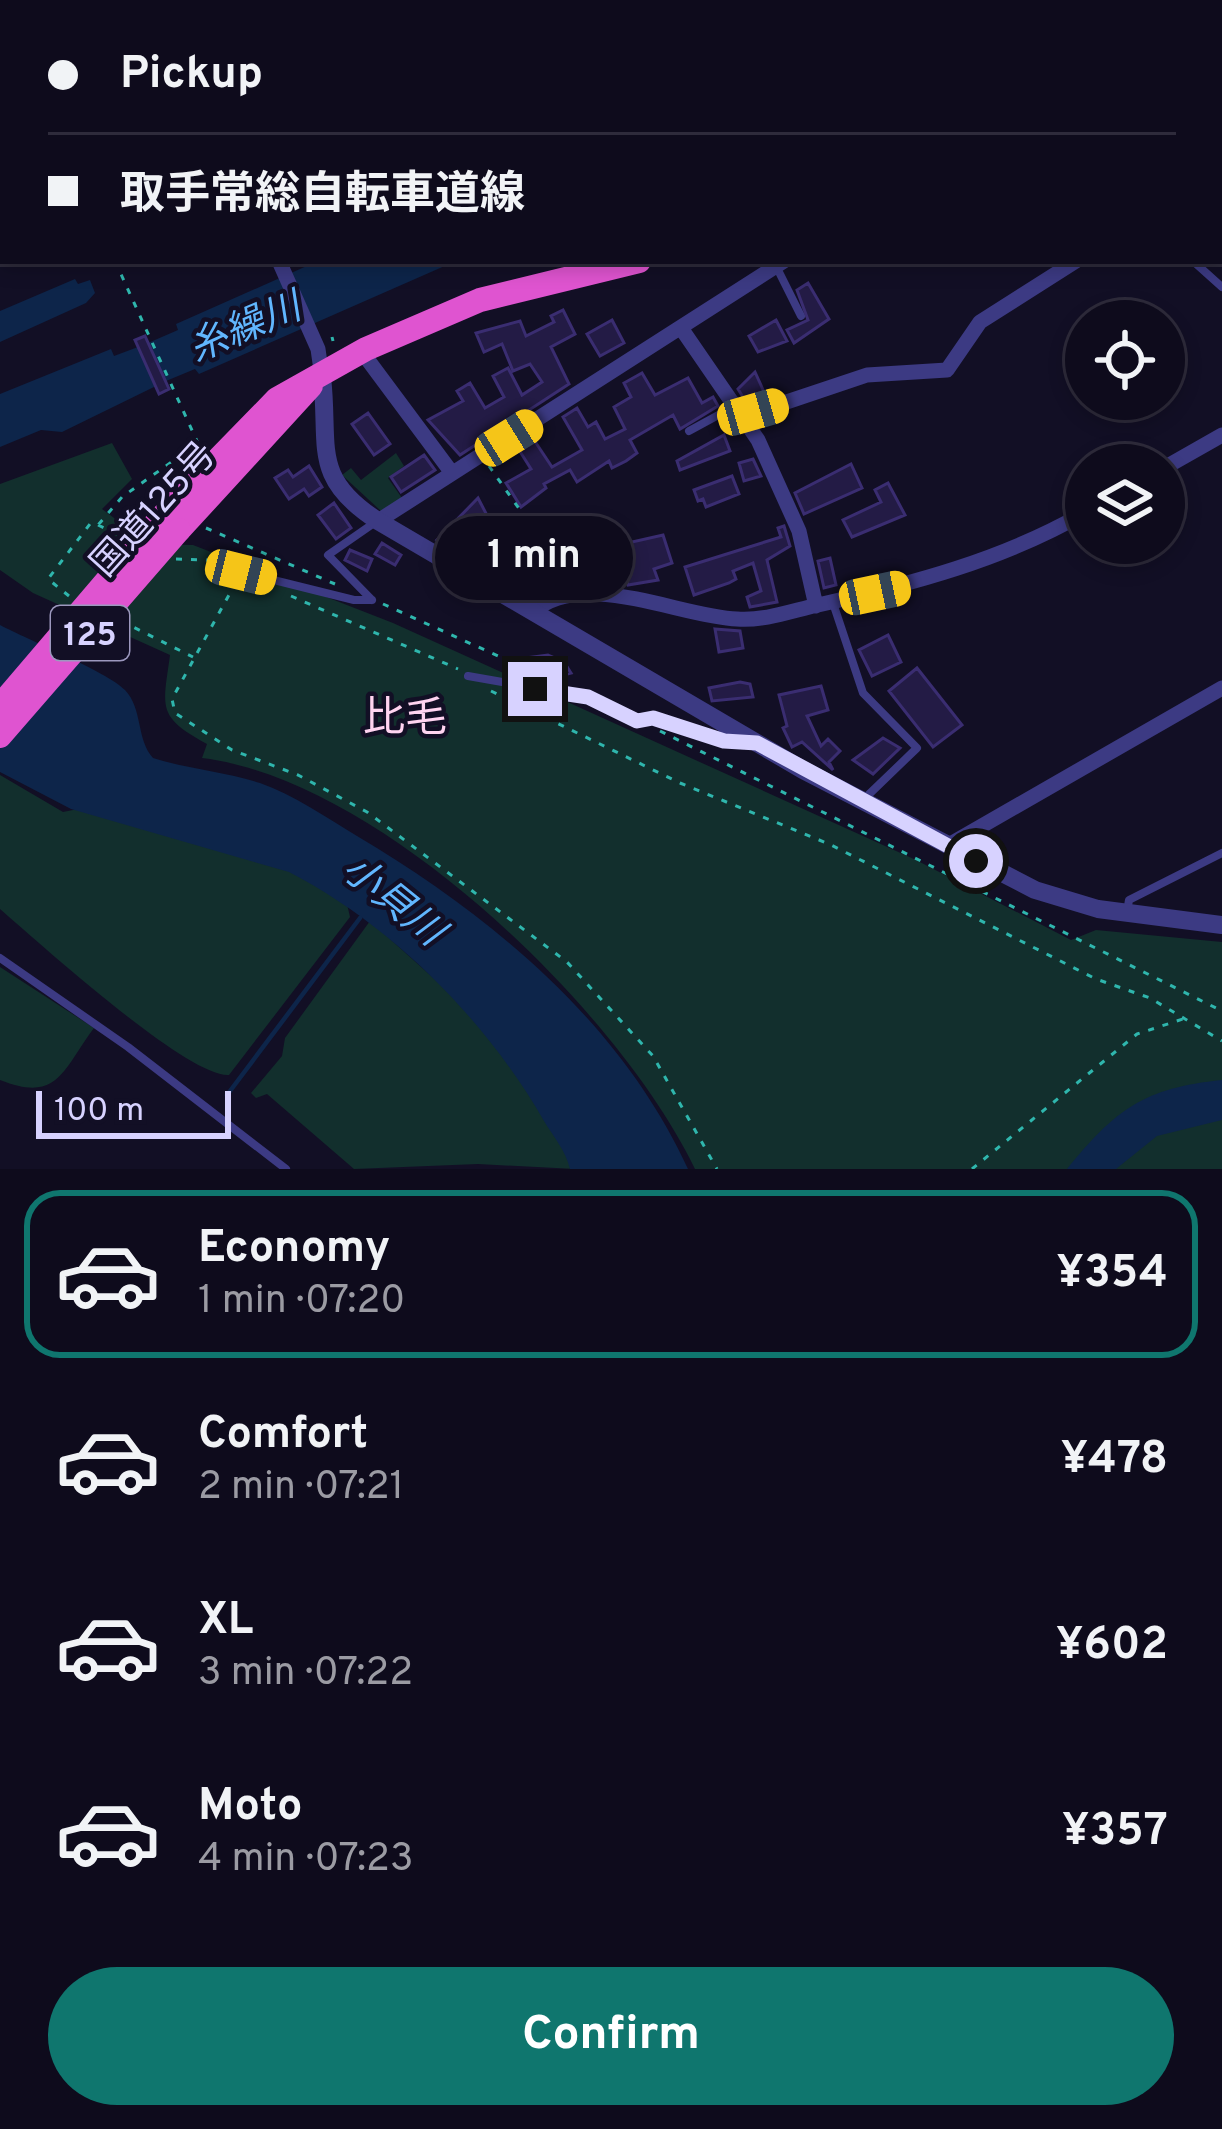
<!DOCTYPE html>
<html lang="en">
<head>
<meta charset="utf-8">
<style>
	body { margin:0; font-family:Overpass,"Noto Sans JP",sans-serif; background:#1c1929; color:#f1f3f6; height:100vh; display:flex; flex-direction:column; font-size:45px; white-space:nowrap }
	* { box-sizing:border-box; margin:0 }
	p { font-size:39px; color:#9b9ba3 }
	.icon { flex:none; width:66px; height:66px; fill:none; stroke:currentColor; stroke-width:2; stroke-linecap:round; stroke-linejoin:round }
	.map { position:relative; height:1169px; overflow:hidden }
	.details { display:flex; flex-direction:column; background:#0e0b1c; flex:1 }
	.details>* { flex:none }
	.top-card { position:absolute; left:0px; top:0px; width:1224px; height:264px; box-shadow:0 6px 18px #0003,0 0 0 3px #2e2b3b; display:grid; align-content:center; height:264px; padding:0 48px; background:#0e0b1c }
	.tools { position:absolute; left:1065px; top:300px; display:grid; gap:24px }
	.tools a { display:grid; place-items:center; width:120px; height:120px; border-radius:50%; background:#0e0b1c; box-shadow:0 6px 18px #0003,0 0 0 3px #2e2b3b; font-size:60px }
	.scale { position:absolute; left:36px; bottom:30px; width:195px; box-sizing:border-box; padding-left:12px; border:6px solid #d7d2ff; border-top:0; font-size:33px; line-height:42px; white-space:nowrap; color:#d7d2ff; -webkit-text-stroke:9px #120f25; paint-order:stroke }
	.end { position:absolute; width:54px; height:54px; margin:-27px; border:15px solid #d7d2ff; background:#111; box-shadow:0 0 0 6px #111 }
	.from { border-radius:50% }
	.bubble { position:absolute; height:84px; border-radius:42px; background:#0e0b1c; box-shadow:0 6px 18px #0003,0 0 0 3px #2e2b3b; font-size:39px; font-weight:700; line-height:84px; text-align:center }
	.car { position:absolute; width:36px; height:72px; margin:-36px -18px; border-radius:15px; box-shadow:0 0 9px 3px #0007; background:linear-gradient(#f5c518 24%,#345 0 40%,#f5c518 0 76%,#345 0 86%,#f5c518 0) }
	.top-card b { display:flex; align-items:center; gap:42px; height:114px; font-size:45px }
	.top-card b+b { border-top:3px solid #2e2b3b }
	.top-card i { width:30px; height:30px; background:#f1f3f6 }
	ul { padding:21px 0 0; list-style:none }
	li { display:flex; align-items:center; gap:36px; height:168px; margin:0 24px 18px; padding:0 24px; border:6px solid transparent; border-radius:36px }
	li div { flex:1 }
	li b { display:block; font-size:45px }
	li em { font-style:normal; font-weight:700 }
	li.on { border-color:#0f766e }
	li>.icon { width:108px; height:108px; stroke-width:1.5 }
	.cta { display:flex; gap:24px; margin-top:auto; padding:24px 48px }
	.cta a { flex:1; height:138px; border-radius:72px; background:#0f766e; color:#fff; font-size:48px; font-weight:700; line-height:138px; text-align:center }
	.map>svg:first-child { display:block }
	.green { fill:#122f2d }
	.water { fill:#0d254a }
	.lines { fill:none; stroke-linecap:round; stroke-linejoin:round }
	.stream { stroke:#0d254a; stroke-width:4.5 }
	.building { fill:#231b45; stroke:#3a2d71; stroke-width:3 }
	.path { stroke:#2fb6ad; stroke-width:3; stroke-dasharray:6 9; stroke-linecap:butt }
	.service { stroke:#3c3a83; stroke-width:8 }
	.minor { stroke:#3c3a83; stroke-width:15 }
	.tertiary { stroke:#3c3a83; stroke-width:18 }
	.trunk { stroke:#df54d0; stroke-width:24 }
	.trunk-bridge { stroke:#df54d0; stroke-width:24 }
	.route { stroke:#d7d2ff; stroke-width:15 }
	.labels { text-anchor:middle; stroke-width:9; stroke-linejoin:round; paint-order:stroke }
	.shield { fill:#120f25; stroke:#9c98be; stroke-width:3 }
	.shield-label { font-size:33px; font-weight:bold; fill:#d7d2ff }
	.street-label { font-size:36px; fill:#d7d2ff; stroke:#120f25 }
	.water-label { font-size:39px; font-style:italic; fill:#61b6fe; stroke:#120f25 }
	.quarter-label { font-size:42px; fill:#ffd4f0; stroke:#120f25 }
</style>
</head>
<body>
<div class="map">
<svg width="1222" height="1169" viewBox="0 0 1222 1169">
	<rect width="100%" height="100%" fill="#120f25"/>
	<path class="green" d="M112,443L132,479L102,509L149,544L193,545L393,623L916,860L1071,940L1096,930L1222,942V1169H695C619,1011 381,780 202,758L207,744C156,716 163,708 170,655L33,593L0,570V484Z
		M396,453L404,466L388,478L402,498L381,511L342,475L351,468L361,480Z
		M0,775L63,812L83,808L293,870L347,904L350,917L229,1075C188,1078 37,941 0,909Z
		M370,921L449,992L521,1073L575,1169L478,1164L354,1169L267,1094L256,1098L251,1093L282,1056L285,1038Z
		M0,967L94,1028C62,1071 58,1103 0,1080Z"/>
	<path class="water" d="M318,261H456L199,374L195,369L166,381L148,343L178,330L176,324Z
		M75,279L78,284L90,280L95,293L86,303L0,342V311Z
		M138,347L156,386L62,432L41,430L0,447V394L111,349L114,356Z
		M0,625C28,640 106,671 125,690C143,709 136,739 153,758C188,769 226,772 260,783C294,795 327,818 357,836C493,917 621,1023 688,1169H570C566,1151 553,1136 544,1121C486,1020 393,926 289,872L71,809L0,772Z
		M1222,1080V1120L1157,1136L1116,1169H1067C1116,1109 1144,1088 1222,1080Z"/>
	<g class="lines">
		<path class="stream" d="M227,1095L360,918"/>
	</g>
	<path class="building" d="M808,283L829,319L794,343L787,330L808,320L797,290Z
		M563,310L575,334L551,347L569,384L460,455L428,420L463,401L457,391L470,383L485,408L504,397L493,376L508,368L522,395L542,382L530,364L513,371L502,344L484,352L476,333L520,321L526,336L554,322L551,316Z
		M612,320L624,343L600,356L587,334Z
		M776,320L787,341L758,352L749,336Z
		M145,336L169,389L159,394L135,340Z
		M755,372L764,392L746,402L738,389Z
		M642,373L655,395L688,378L702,403L713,397L718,406L680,429L673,415L630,440L637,453L626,461L612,468L609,461L577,482L570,470L544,484L546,488L521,507L506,483L531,469L519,450L534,440L552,467L582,450L563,417L577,408L588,427L596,422L605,439L625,429L614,407L631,397L624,383Z
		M368,413L390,444L374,455L352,424Z
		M724,435L730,451L680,470L677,461Z
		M424,455L435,470L401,492L391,477Z
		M753,459L761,476L744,481L739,463Z
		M851,464L862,488L804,514L795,493Z
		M309,466L322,487L309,496L304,489L289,499L275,478L288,470L293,477Z
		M732,476L739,494L706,507L703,499L698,501L694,490Z
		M888,483L905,515L852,537L843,520L881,502L875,490Z
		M478,498L492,525L472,535L470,532L453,549L437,540Z
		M334,503L351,528L336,539L318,515Z
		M574,526L581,529L587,546L554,566L564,579L535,597L524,591L518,583L535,570L522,551Z
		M784,526L790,546L767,560L777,602L750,607L747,597L761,591L753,563L733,571L736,579L729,583L694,595L685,567L781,537L778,528Z
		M663,535L672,563L654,569L658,580L628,585L614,546Z
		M382,543L401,555L395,565L375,554Z
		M350,550L372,559L367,571L345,560Z
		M830,558L836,585L824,588L818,561Z
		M715,629L740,631L743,648L719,652Z
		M888,635L901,662L872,676L859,650Z
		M548,655L564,662L571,673L559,676L533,657Z
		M917,668L962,725L933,747L889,691Z
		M740,682L750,684L753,697L712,701L709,688Z
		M821,686L828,710L807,716L821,746L828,739L840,751L829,762L833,770L802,742L792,747L783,728L787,726L779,695Z
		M883,738L900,748L873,774L853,760Z"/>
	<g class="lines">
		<path class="path" d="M815,3L822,0
			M0,208L3,207
			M115,261L201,450
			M332,337L333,341
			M489,466L570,581
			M98,525L124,537
			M206,528L335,584
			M176,559L207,560L231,568
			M236,582L172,699L175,713L232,750L298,775L367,812L567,962L653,1056L717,1169
			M69,596L48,579L90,524L98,525L122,497L197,444
			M291,596L458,669
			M383,604L549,679
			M121,621L193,657
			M491,691L680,783L829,844L1096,979L1150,998L1222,1041
			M660,731L1222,1011
			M972,1169L1137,1034L1183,1019"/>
		<path class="service" d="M1193,261L1222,287
			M776,266L801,316
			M689,431L735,406
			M588,521L611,594
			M241,572L354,600H372
			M372,600L328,555L377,521
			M833,603L863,693L917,748L862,801
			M468,676L588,697L637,721L653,718L743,742
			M1127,912L1129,900L1222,853
			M0,958L128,1047L286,1169"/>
		<path class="minor" d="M178,0L180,3
			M279,261L318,349L322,377
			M681,328L758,440L799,531L816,606
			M362,352L452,473
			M745,416L867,375L947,370L980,322L1076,261
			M1164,468L1222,435
			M378,521L784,261
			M533,612C582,568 681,617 737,619C765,621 791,611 818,605C911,584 1003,560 1086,512
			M947,846L1222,688"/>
		<path class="tertiary" d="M1221,220L1222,221
			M322,377C330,447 310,477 378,521L803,770L1035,890L1098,909L1222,925"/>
		<path class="trunk" d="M1198,3L1203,0
			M157,522L277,399L366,349L480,300L639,261
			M179,530L311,386"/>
		<path class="trunk-bridge" d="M0,706L157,522
			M0,736L179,530"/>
	</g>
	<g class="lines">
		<path class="route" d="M535,689L588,697L637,721L653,718L724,741L757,743L976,861"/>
	</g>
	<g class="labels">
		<rect class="shield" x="51" y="606" width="78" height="54" rx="9"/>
		<g class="shield-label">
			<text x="90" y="645">125</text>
		</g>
		<g class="street-label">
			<text transform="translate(152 508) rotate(-48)" y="13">国道125号</text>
		</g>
		<g class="water-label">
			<text transform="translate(244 326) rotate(-23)" y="14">糸繰川</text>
			<text transform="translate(394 899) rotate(39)" y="14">小貝川</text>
		</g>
		<g class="quarter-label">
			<text x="405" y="731">比毛</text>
		</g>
	</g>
</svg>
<div class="tools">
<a><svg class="icon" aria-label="locate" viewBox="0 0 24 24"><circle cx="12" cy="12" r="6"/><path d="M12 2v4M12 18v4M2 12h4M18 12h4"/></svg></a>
<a><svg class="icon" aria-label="layers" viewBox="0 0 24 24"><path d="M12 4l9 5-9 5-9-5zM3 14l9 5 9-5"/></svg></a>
</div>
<div class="scale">100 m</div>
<i class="end from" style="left:976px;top:861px"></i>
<i class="end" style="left:535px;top:689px"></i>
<div class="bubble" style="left:435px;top:516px;width:198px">1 min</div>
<i class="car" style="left:753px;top:412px;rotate:74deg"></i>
<i class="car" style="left:509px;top:438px;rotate:58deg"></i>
<i class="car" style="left:241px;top:572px;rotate:104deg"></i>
<i class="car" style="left:875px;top:593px;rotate:78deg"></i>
<div class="top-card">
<b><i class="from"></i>Pickup</b>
<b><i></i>取手常総自転車道線</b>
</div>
</div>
<section class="details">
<ul>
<li class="on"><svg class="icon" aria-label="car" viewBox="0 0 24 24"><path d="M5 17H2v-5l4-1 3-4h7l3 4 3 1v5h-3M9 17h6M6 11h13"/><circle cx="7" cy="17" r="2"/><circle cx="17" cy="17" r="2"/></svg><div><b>Economy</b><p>1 min · 07:20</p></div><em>¥354</em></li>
<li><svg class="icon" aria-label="car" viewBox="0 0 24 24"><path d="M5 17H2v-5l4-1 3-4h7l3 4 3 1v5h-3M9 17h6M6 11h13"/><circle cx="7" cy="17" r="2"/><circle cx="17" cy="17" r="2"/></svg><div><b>Comfort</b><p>2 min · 07:21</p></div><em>¥478</em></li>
<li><svg class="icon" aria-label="car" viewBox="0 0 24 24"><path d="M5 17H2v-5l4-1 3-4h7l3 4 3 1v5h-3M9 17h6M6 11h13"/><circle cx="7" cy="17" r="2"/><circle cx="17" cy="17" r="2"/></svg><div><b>XL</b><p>3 min · 07:22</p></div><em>¥602</em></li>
<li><svg class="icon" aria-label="car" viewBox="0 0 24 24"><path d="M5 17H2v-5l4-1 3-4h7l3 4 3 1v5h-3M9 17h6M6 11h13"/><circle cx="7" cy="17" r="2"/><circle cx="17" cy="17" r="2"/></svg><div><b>Moto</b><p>4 min · 07:23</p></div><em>¥357</em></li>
</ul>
<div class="cta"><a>Confirm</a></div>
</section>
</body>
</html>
